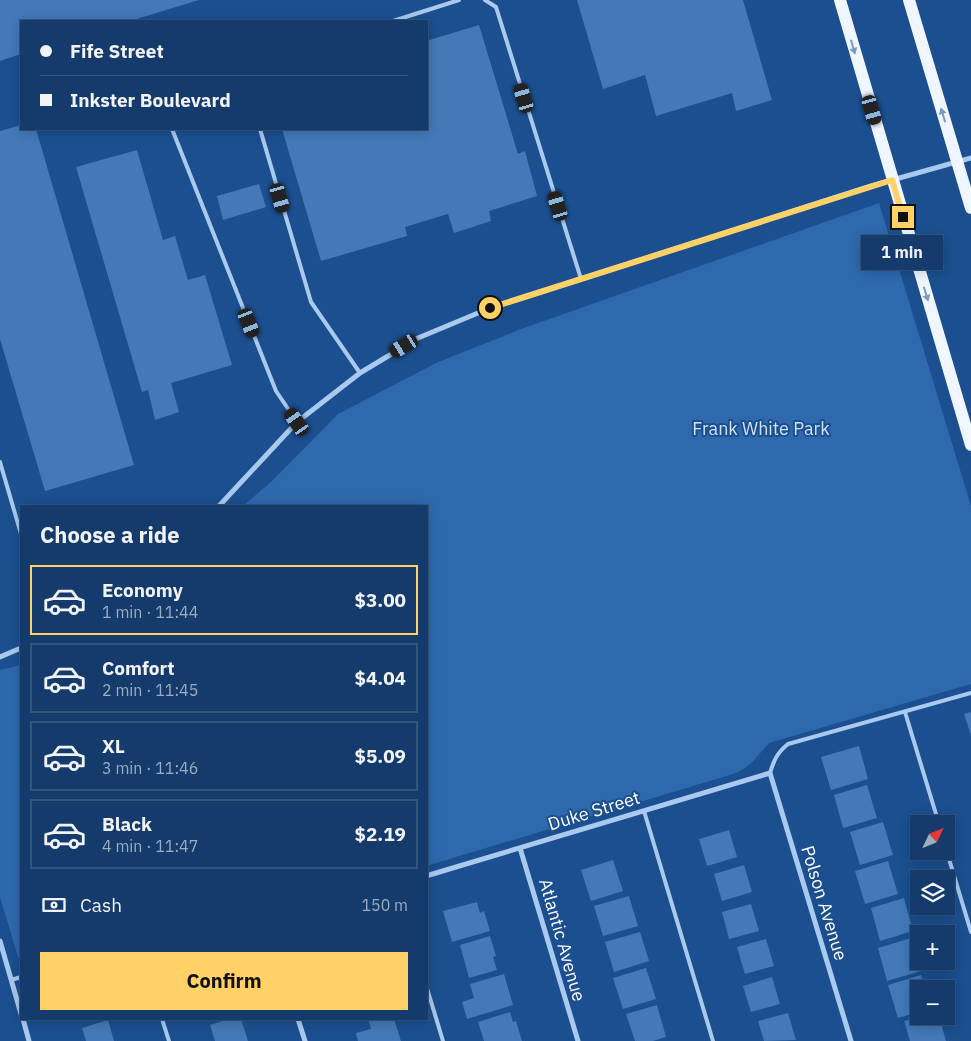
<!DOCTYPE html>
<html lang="en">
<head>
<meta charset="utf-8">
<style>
	body { margin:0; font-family:"IBM Plex Sans",sans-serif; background:#214673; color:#f1f3f6; height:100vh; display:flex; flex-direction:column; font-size:19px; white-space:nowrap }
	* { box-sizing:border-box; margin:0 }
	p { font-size:16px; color:#9dadc1 }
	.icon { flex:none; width:28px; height:28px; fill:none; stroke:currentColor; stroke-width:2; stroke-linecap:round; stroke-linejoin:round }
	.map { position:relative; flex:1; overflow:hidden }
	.side { position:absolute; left:20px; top:505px; width:408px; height:515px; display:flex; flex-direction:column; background:#143b6b; border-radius:0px; box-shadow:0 2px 12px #0003,0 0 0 1px #33557e }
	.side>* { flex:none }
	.top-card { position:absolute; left:20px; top:20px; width:408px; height:110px; border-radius:0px; box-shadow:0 2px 12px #0003,0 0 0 1px #33557e; display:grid; align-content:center; height:110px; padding:0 20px; background:#143b6b }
	.needle { width:32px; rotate:47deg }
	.controls { position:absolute; left:910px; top:815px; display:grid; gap:10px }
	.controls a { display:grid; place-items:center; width:45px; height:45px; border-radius:0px; background:#143b6b; box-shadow:0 2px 12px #0003,0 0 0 1px #33557e; font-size:25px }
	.end { position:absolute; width:22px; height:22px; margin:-11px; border:6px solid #ffd166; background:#111; box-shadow:0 0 0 2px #111 }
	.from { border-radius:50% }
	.bubble { position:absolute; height:35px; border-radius:0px; background:#143b6b; box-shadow:0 2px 12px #0003,0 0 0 1px #33557e; font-size:16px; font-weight:700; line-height:35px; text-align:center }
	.car { position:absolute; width:15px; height:30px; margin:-15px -8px; border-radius:6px; box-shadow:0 0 4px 1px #0007; background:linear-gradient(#222 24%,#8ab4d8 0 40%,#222 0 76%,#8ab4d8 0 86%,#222 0) }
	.top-card b { display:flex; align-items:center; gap:18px; height:48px; font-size:19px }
	.top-card b+b { border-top:1px solid #33557e }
	.top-card i { width:12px; height:12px; background:#f1f3f6 }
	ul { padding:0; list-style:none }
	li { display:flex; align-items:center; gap:15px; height:70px; margin:0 10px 8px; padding:0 10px; border:2px solid #33557e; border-radius:0px }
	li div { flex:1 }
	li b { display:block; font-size:19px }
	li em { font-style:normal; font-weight:700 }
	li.current { border-color:#ffd166 }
	li>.icon { width:45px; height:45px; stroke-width:1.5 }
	h2 { padding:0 20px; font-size:22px; line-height:60px }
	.pay { display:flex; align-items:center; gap:12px; height:55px; padding:0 20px; font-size:19px }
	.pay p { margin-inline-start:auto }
	.primary-button { display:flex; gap:10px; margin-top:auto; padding:10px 20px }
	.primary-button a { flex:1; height:58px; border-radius:0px; background:#ffd166; color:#111; font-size:20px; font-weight:700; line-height:58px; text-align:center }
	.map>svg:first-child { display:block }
	.green { fill:#2e69ad }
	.building { fill:#4478b7 }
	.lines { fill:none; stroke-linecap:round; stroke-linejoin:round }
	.lane { stroke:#a9c9ee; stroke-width:4 }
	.street { stroke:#a9c9ee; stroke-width:5 }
	.primary { stroke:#f0f6ff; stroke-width:12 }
	.oneway { fill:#7b9ac1 }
	.route { stroke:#ffd166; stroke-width:6 }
	.labels { text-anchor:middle; stroke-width:4; stroke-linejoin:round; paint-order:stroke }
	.park-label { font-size:18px; fill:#cfe3fa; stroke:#1b4f8f }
	.street-label { font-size:18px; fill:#fff; stroke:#1b4f8f }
</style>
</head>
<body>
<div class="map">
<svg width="971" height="1041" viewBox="0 0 971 1041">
	<rect width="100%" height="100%" fill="#1b4f8f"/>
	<path class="green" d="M879,203L971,506V684L769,743C755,759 750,768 730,775L426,866V506H243L272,481L338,414L436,363L521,329Z
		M21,665V962L18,957L0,897V670Z"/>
	<path class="building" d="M0,0H199L130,21H21V54L0,61Z
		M577,0H743L772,100L736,111L732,93L656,116L645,75L603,89Z
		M479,25L518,154L525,151L537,196L489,211L491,221L454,233L448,214L405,227L407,236L321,261L282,129H426V41Z
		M21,125V129H36L134,465L45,491L0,339V131Z
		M137,150L163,240L175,236L188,280L205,275L232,365L171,383L179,412L155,420L148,390L142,392L76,167Z
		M259,184L266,207L223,220L217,196Z
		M971,712V735L964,714Z
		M859,746L868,779L831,790L821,757Z
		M867,785L877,818L843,828L834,795Z
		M883,822L893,855L860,865L850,832Z
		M729,830L737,857L707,866L699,839Z
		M613,860L623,891L591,901L581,870Z
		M888,861L898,894L865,904L855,871Z
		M744,865L752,892L722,901L714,874Z
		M629,896L638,926L603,936L594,906Z
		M904,898L913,931L880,941L871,908Z
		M477,902L480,913L484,911L490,931L452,942L443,911Z
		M751,904L759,931L729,939L722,912Z
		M640,932L649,961L614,972L605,942Z
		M490,936L496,956L493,957L497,970L469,978L460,945Z
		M911,938L921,971L887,981L878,948Z
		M766,939L774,966L745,974L737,947Z
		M646,968L656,999L623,1009L613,978Z
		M504,974L513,1005L467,1019L462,1002L474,998L470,984Z
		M921,975L925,989H919V1012L898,1018L888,985Z
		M772,977L780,1004L751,1012L743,986Z
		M657,1005L666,1037L653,1041H635L626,1014Z
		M510,1012L513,1022L516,1021L522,1041H484L478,1022Z
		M788,1013L796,1040L764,1041L758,1021Z
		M921,1016H939L946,1041H910L904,1021Z
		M229,1019H241L248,1041H215L210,1025Z
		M374,1019H394L401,1041H358L356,1033L371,1029L369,1021Z
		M108,1020L114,1041H86L82,1028Z"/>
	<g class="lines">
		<path class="lane" d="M485,0L496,7L581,279
			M393,21L459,0
			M172,129L276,391L297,422
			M260,129L311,302L360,373
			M0,462L21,534
			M905,712L939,824
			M770,773C774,760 777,753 788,744L971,693
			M644,811L713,1041
			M946,849L971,932
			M11,980L21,977
			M426,985L443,1041
			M162,1019L169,1041"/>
		<path class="street" d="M219,506L297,422L360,373L418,338L490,308L581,279L871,186L971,158
			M0,657L21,648
			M520,848L578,1041
			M426,876L770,773L851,1041
			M0,941L21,1014
			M23,1019L29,1041
			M298,1019L305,1041"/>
		<path class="primary" d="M840,0L971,445
			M909,0L971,208"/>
	</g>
	<defs><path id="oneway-solid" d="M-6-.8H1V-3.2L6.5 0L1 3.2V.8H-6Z" transform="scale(1.25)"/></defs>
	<g class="oneway">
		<use href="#oneway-solid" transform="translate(853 47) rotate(74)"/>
		<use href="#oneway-solid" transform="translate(943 115) rotate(-107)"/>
		<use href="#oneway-solid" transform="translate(926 294) rotate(73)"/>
	</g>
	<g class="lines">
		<path class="route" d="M490,308L892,180L903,217"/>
	</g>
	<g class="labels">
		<g class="park-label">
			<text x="761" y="435">Frank White Park</text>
		</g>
		<g class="street-label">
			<text transform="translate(594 811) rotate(-17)" y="6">Duke Street</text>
			<text transform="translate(824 903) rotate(73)" y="6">Polson Avenue</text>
			<text transform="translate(562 940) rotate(74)" y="6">Atlantic Avenue</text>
		</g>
	</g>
</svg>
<div class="controls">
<a><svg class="needle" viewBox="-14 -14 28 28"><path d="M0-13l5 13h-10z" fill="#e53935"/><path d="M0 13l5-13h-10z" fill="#9dadc1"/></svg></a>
<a><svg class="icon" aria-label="layers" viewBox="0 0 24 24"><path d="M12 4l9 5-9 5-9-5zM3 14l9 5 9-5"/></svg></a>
<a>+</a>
<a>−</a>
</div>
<i class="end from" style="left:490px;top:308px"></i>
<i class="end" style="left:903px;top:217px"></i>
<div class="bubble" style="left:861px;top:235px;width:82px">1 min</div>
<i class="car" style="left:524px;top:98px;rotate:343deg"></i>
<i class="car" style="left:872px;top:110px;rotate:164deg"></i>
<i class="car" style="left:280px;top:198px;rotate:164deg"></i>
<i class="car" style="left:558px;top:206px;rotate:343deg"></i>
<i class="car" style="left:249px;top:323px;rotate:158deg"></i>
<i class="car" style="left:404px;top:346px;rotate:239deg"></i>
<i class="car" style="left:297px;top:422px;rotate:325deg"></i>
<div class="top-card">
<b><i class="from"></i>Fife Street</b>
<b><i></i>Inkster Boulevard</b>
</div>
<section class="side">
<h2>Choose a ride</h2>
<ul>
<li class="current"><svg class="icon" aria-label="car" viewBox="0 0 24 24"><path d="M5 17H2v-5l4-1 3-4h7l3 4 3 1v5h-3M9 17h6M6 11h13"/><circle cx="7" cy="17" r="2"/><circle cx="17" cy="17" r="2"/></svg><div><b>Economy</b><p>1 min · 11:44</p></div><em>$3.00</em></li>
<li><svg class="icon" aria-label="car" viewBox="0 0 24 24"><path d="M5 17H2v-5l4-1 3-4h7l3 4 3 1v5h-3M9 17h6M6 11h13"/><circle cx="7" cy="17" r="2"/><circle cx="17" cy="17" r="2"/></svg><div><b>Comfort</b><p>2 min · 11:45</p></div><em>$4.04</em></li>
<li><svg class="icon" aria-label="car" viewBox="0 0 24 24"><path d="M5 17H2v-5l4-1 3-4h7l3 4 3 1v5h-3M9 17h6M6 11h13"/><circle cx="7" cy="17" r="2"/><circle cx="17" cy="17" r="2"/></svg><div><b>XL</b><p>3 min · 11:46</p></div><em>$5.09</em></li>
<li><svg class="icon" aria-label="car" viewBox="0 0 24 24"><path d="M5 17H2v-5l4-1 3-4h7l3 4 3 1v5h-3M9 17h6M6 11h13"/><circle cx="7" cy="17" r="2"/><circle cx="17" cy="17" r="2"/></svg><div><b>Black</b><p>4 min · 11:47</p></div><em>$2.19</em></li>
</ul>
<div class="pay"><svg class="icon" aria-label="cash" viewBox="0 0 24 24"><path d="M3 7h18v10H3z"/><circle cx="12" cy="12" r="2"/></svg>Cash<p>150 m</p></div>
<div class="primary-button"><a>Confirm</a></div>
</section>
</div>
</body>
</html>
